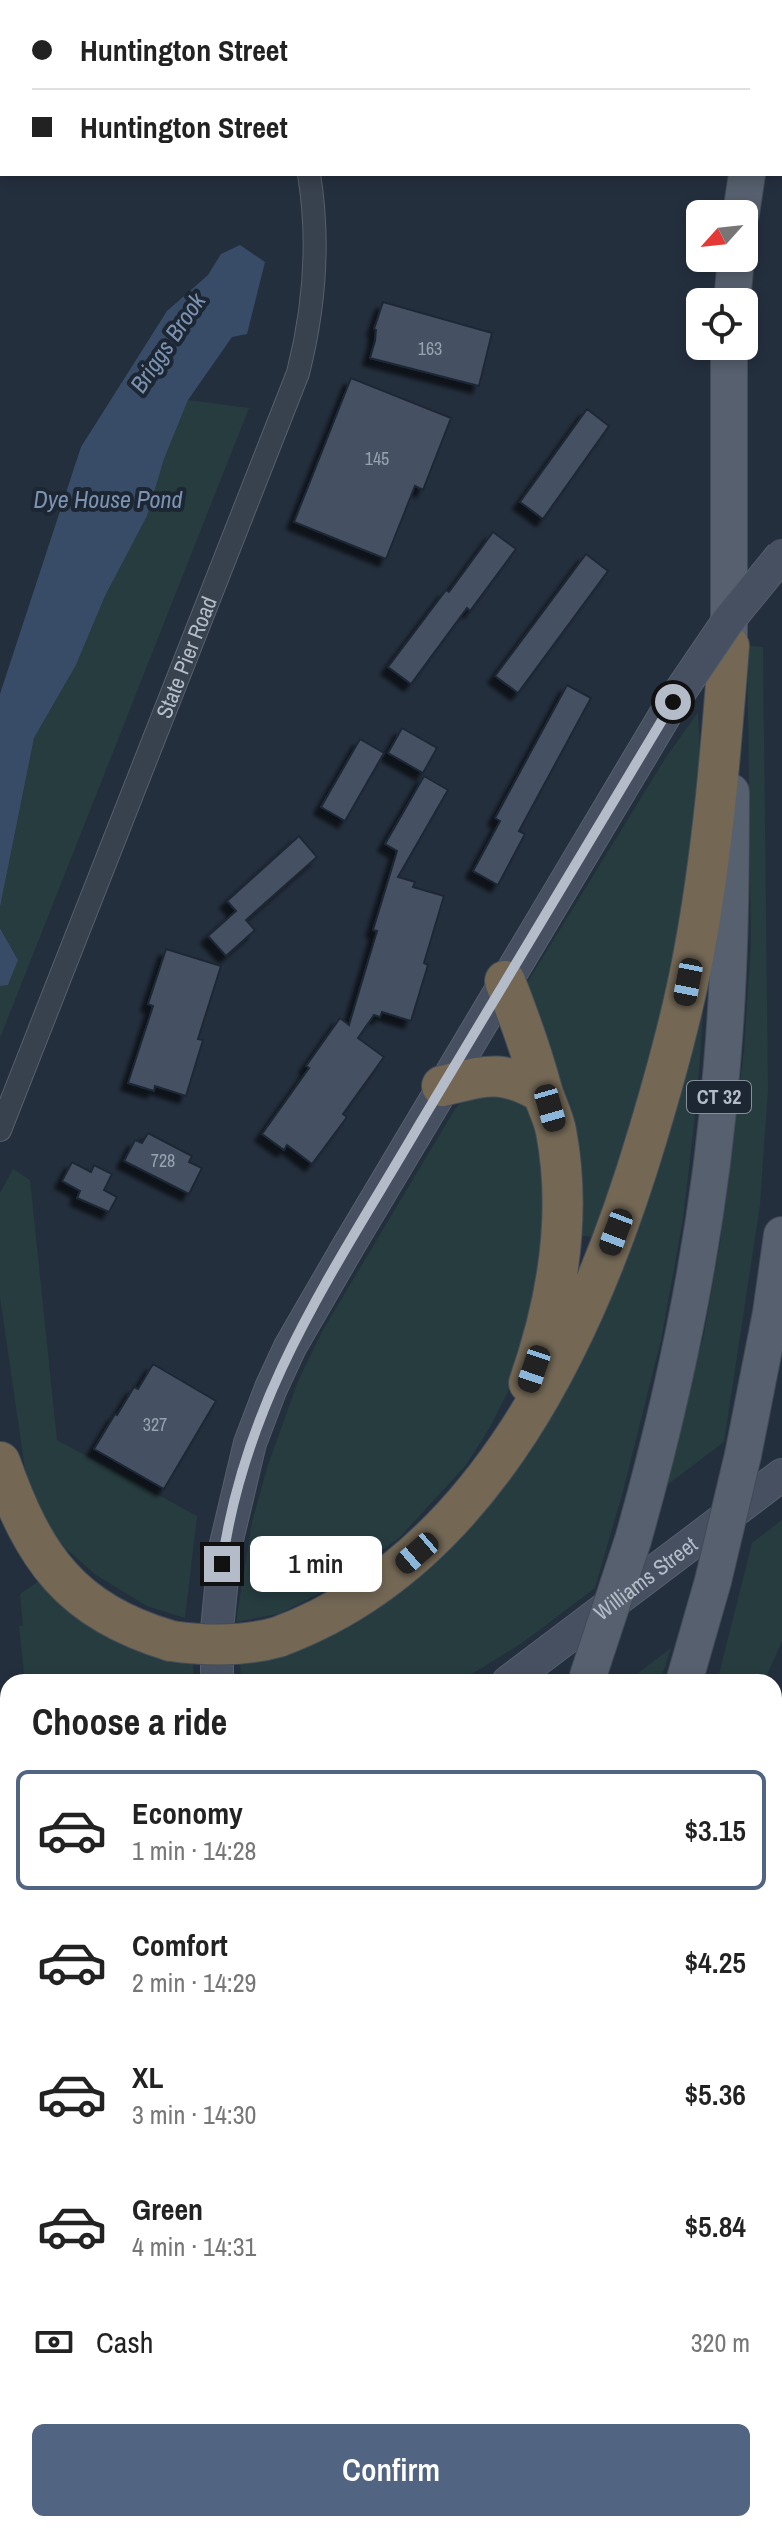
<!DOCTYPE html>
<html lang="en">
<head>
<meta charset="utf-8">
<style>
	body { margin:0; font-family:"Archivo Narrow",sans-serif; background:#f6f6f6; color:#222; height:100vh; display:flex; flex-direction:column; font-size:30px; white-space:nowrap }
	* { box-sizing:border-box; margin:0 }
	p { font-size:26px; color:#767676 }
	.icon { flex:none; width:44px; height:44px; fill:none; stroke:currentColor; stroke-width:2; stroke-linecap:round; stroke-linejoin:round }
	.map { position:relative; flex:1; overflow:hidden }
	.drawer { position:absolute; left:0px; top:1674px; width:782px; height:858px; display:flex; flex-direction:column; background:#fff; border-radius:24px 24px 0 0; box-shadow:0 4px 12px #0003 }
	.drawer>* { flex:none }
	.banner { position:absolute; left:0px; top:0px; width:782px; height:176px; box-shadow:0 4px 12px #0003; display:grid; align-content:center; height:176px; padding:0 32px; background:#fff }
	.needle { width:52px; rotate:243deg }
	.tools { position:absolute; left:686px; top:200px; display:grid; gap:16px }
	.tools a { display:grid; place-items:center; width:72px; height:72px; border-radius:12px; background:#fff; box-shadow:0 4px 12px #0003; font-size:40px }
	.end { position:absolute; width:36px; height:36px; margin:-18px; border:10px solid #b4bcc9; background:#111; box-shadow:0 0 0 4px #111 }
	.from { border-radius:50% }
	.bubble { position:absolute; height:56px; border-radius:12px; background:#fff; box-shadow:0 4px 12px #0003; font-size:26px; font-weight:600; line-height:56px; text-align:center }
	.car { position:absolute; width:24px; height:48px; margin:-24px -12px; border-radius:10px; box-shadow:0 0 6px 2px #0007; background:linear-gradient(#222 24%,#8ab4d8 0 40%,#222 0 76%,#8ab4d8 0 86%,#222 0) }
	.banner b { display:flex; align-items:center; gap:28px; height:76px; font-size:30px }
	.banner b+b { border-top:2px solid #e0e0e0 }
	.banner i { width:20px; height:20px; background:#222 }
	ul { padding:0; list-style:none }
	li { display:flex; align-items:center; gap:24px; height:120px; margin:0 16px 12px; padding:0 16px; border:4px solid transparent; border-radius:12px }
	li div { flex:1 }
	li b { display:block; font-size:30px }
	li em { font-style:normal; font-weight:600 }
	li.current { border-color:#516482 }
	li>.icon { width:72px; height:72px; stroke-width:1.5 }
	h2 { padding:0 32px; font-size:36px; line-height:96px }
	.pay { display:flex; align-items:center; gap:20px; height:88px; padding:0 32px; font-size:30px }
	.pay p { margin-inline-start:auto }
	.button { display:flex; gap:16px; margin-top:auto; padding:16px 32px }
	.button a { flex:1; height:92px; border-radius:12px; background:#516482; color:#fff; font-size:32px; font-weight:600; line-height:92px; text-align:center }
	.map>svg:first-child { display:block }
	.green { fill:#263c3f }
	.water { fill:#394c67 }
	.building { fill:#455162; stroke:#1f2835; stroke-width:2; filter:url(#shadow) }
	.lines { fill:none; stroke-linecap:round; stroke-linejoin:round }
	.street-casing { stroke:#565f6c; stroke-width:24 }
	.secondary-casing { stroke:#565f6c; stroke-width:34 }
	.primary-casing { stroke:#414a57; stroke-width:38 }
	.highway-casing { stroke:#434c59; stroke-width:42 }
	.street { stroke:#38414e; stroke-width:22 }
	.secondary { stroke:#465061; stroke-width:32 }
	.primary { stroke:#56606e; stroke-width:36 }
	.highway { stroke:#746855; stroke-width:40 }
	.secondary-bridge-casing { stroke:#565f6c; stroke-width:34; stroke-linecap:butt }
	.primary-bridge-casing { stroke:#414a57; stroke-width:38; stroke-linecap:butt }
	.highway-bridge-casing { stroke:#434c59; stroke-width:42; stroke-linecap:butt }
	.secondary-bridge { stroke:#465061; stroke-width:32 }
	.primary-bridge { stroke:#56606e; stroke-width:36 }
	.highway-bridge { stroke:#746855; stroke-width:40 }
	.route { stroke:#b4bcc9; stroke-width:10 }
	.labels { text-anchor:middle; stroke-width:8; stroke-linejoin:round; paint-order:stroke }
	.number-label { font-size:18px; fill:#98a1af }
	.shield { fill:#1d2633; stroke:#878f9c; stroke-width:2 }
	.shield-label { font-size:20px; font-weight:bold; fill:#b4bcc9 }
	.street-label { font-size:22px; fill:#b4bcc9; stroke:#1d2633 }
	.water-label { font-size:24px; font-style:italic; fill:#7c92b1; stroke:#1d2633 }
</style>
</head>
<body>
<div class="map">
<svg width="782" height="2531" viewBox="0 0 782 2531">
	<defs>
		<filter id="shadow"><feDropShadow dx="-7" dy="7" stdDeviation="2" flood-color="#0009"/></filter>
	</defs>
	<rect width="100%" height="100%" fill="#242f3e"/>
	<path class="green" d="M463,0H770L462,2Z
		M188,400L249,408L0,1038V986L8,985L18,960L0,927V907L34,738L76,665L105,596L147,516L164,459Z
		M747,639L751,646L763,647L768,1089L760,1205L724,1442L663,1488L704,1334L720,1243L744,1051L751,943Z
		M698,712L700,750L685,909L662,1024L596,1237L571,1235L527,983L665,759Z
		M700,1011L703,1013L697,1099L683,1219L661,1340L623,1491L595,1588L522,1643L459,1682H241L240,1661L479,1509Z
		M466,1096L527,1097L543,1129V1279L515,1378L490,1427L466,1465L400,1537L340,1582L301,1603L278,1614L236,1622L252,1522L268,1465L298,1381L323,1330L455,1109Z
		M13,1169L30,1180L57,1440L197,1516L185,1618L147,1606L96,1575L65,1548L49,1528L27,1483L0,1297V1193Z
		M782,1520V1641L764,1682H717L752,1543Z
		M43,1578L193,1660L194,1682H25L19,1626H23L20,1594Z
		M671,1648L660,1682H626Z
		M0,2236L8,2324V2524H19L12,2531H0Z"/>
	<path class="water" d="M240,245L265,262L247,334L232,337L188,400L164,459L147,516L105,596L76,665L34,738L0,907V694L81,447L167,311L208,275L221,254Z
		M0,928L18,960L8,985L0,986Z"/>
	<path class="building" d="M383,302L492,333L479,386L370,358L375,341L376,330L374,329Z
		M351,378L451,418L423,490L415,486L386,559L294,522Z
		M587,409L609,426L543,519L520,502Z
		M493,532L516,549L470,611L467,608L411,684L388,667L446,590L449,592Z
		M586,554L608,571L518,693L495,676Z
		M567,685L591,698L519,831L525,834L498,885L473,871L500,821L495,818Z
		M402,728L437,748L423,773L388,753Z
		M360,739L384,753L345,821L321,807Z
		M424,776L448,790L398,877L415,882L413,887L444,896L424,963L428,965L411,1021L382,1012L380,1017L374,1015L358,1038L384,1057L343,1114L347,1117L312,1164L287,1145L284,1150L262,1134L309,1068L306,1066L340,1018L349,1025L377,931L373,930L397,851L385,844Z
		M299,836L317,857L246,920L255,930L226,956L208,936L236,911L227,901Z
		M166,949L221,966L198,1039L203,1040L186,1096L155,1086L154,1091L128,1083L153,1006L148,1004Z
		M148,1133L192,1156L189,1162L202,1168L189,1194L124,1161L135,1140L142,1143Z
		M72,1162L91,1172L94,1165L112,1174L104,1190L117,1197L109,1212L77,1198L80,1191L62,1181Z
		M153,1364L216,1401L164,1489L94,1449L115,1414L117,1415L134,1387L138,1389Z"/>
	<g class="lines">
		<g class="street-casing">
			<g id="street">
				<path d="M81,0L85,2"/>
				<path id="s1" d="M0,1130L298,373C315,306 320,242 309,174"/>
				<path d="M774,1897L782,1895"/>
				<path d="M774,2172L782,2169"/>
				<path d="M520,2524V2531"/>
			</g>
		</g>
		<g class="secondary-casing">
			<g id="secondary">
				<path d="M263,0V2"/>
				<path d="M780,118H782"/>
				<path d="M217,1682V1629L225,1548L250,1443L271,1388L290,1347L349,1245L671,705"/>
				<path id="s2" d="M508,1682L782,1475"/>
				<path d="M304,2524L305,2531"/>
			</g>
		</g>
		<g class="primary-casing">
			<path id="primary" d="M780,41L782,35
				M741,214L747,174
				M732,302L736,258
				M729,644V346
				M743,1455L771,1313L782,1235
				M633,1540C677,1385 710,1225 722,1064C730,973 731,883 731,792
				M684,1682L713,1581
				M233,2531L238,2524"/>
		</g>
		<g class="highway-casing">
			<path id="highway" d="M505,981C519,1017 532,1053 542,1090C546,1104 553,1116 556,1131C572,1215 557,1303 529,1383
				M442,1086C488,1075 501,1069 543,1093
				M0,1462C34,1558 70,1611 171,1641
				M278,1637C486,1560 589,1332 648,1134C666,1074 683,1014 694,952C713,851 721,748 729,646
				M0,1812L8,1905
				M0,2386L8,2421
				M32,2524L35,2531
				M137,2524L139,2531"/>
		</g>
		<use href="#street" class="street"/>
		<use href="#secondary" class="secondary"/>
		<use href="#primary" class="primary"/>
		<use href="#highway" class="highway"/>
		<g class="secondary-bridge-casing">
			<path id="secondary-bridge" d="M671,705L728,621L782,555"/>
		</g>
		<g class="primary-bridge-casing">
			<path id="primary-bridge" d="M713,1581L743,1455
				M587,1679L633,1540"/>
		</g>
		<g class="highway-bridge-casing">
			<path id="highway-bridge" d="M171,1641C207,1646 243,1647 278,1637"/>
		</g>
		<use href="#secondary-bridge" class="secondary-bridge"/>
		<use href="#primary-bridge" class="primary-bridge"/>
		<use href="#highway-bridge" class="highway-bridge"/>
	</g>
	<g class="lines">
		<path class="route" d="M222,1564C245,1396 335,1269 418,1127C502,985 588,844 673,702"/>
	</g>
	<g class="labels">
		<g class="number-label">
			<text x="430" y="355">163</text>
			<text x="377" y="465">145</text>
			<text x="163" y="1167">728</text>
			<text x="155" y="1431">327</text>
		</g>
		<rect class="shield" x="687" y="1081" width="64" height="32" rx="6"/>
		<g class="shield-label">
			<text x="719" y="1104">CT 32</text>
		</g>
		<g class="street-label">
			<text dy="8" stroke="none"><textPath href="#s1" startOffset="508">State Pier Road</textPath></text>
			<text dy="8" stroke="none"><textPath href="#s2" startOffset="172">Williams Street</textPath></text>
		</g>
		<g class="water-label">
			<text transform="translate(168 343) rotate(-56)" y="8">Briggs Brook</text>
			<text x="108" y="508">Dye House Pond</text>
		</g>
	</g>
</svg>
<div class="tools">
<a><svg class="needle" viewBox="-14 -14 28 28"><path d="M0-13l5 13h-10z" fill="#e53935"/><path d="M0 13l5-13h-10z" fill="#767676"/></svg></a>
<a><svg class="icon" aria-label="locate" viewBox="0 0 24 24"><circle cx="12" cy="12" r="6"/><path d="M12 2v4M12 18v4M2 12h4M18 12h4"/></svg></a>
</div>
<i class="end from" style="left:673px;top:702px"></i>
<i class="end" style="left:222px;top:1564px"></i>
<div class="bubble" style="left:250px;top:1536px;width:132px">1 min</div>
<i class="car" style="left:688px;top:982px;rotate:191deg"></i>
<i class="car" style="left:550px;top:1108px;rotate:164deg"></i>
<i class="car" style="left:616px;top:1232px;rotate:201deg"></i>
<i class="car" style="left:534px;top:1369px;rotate:199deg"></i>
<i class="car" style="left:417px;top:1553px;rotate:229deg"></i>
<div class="banner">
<b><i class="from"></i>Huntington Street</b>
<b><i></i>Huntington Street</b>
</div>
<section class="drawer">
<h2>Choose a ride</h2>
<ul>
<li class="current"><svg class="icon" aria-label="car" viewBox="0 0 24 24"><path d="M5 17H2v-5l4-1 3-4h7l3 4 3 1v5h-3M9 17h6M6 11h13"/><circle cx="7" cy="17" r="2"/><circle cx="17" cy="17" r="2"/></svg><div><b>Economy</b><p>1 min · 14:28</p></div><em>$3.15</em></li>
<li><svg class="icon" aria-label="car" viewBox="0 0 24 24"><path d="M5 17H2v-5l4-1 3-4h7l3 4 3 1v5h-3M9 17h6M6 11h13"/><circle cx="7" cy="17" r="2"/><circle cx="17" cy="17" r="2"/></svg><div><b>Comfort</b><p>2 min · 14:29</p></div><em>$4.25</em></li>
<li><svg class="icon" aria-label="car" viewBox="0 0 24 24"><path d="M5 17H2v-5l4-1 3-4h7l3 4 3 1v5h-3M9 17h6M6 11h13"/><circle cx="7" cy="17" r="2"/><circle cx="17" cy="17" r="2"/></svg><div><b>XL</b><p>3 min · 14:30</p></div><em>$5.36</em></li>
<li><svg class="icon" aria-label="car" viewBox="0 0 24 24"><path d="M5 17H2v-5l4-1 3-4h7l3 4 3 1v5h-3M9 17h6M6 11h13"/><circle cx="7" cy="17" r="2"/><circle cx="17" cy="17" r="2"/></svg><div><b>Green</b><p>4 min · 14:31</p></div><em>$5.84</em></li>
</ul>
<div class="pay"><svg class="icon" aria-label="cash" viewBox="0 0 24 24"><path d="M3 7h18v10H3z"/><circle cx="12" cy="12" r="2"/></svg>Cash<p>320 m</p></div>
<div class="button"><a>Confirm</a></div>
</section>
</div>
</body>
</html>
